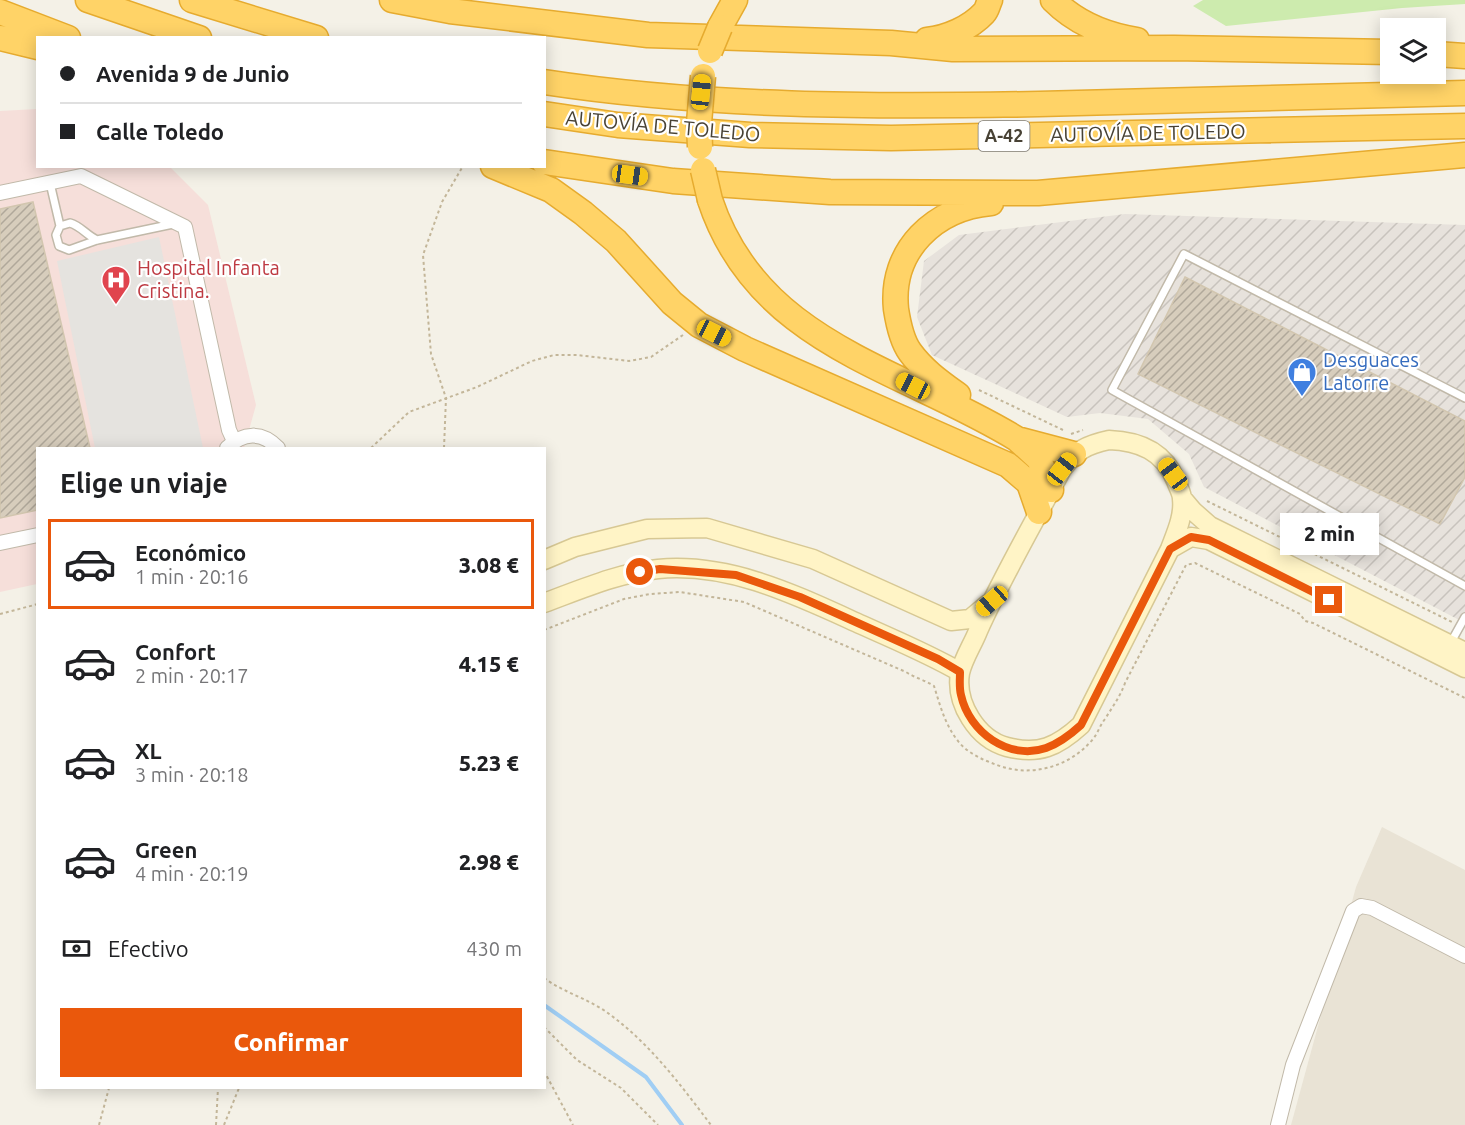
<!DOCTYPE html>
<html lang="es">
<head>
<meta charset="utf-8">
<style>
	body { margin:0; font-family:Ubuntu,sans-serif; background:#f6f6f6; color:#202124; height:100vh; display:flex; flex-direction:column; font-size:22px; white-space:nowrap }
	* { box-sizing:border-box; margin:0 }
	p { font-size:20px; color:#757577 }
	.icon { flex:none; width:33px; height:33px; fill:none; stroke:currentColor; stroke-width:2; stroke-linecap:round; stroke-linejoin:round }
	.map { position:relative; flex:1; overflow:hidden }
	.panel { position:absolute; left:36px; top:447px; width:510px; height:642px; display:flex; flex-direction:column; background:#fff; border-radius:0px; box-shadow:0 3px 15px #0003 }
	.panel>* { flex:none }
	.top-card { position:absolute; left:36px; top:36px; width:510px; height:132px; border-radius:0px; box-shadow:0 3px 15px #0003; display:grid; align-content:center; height:132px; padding:0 24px; background:#fff }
	.tools { position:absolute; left:1380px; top:18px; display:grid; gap:12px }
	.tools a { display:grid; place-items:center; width:66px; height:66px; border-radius:0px; background:#fff; box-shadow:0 3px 15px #0003; font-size:30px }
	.end { position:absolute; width:27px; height:27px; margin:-14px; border:8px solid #ea580c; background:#fff; box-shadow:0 0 0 3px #fff }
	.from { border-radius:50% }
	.bubble { position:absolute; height:42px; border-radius:0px; background:#fff; box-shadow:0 3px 15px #0003; font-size:20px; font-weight:800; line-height:42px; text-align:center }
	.car { position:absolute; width:18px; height:36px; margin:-18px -9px; border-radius:8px; box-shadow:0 0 4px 2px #0007; background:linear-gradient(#f5c518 24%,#345 0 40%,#f5c518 0 76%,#345 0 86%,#f5c518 0) }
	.top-card b { display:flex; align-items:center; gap:21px; height:57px; font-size:22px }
	.top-card b+b { border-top:2px solid #e0e0e0 }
	.top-card i { width:15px; height:15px; background:#202124 }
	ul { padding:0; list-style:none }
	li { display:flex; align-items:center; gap:18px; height:90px; margin:0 12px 9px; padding:0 12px; border:3px solid transparent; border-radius:0px }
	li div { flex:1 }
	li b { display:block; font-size:22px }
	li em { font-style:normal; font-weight:800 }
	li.current { border-color:#ea580c }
	li>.icon { width:54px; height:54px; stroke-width:1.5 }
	h2 { padding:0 24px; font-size:27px; line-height:72px }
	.pay { display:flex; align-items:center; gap:15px; height:66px; padding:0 24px; font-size:22px }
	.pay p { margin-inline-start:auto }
	.cta { display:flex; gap:12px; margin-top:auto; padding:12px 24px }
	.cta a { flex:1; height:69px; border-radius:0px; background:#ea580c; color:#fff; font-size:24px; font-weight:800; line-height:69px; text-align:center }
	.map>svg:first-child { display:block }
	.residential { fill:#e9e3d5 }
	.industrial { fill:url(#industrial-furrows) }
	.medical { fill:#f6dfda }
	.green { fill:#cdebae }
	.parking { fill:#e5e3df }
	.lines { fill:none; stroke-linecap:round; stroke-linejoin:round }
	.stream { stroke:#a0cef4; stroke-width:4 }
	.building { fill:url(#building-hatch); stroke:#d2c6af; stroke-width:1.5 }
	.lane-casing { stroke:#c1b9a9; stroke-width:10 }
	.street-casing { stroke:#c1b9a9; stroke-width:16 }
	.secondary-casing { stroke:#d7c894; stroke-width:21 }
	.highway-casing { stroke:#e6ab2f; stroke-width:27 }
	.path { stroke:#c3b699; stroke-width:2; stroke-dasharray:3 3; stroke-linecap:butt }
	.lane { stroke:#fff; stroke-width:7 }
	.street { stroke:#fff; stroke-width:14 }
	.secondary { stroke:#fff4c6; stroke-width:18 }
	.highway { stroke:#ffd367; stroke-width:24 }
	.highway-bridge-casing { stroke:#e6ab2f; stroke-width:27; stroke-linecap:butt }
	.highway-bridge { stroke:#ffd367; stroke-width:24 }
	.route { stroke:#ea580c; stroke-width:8 }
	.labels { text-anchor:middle; stroke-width:4.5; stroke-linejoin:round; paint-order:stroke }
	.shield { fill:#fff; stroke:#7f7b72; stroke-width:1.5 }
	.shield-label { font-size:18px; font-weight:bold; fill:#484235 }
	.street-label { font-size:20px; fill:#484235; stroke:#fff }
	.health-label { font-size:20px; fill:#be3a42; stroke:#fff; text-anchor:start }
	.shop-label { font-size:20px; fill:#366cbe; stroke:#fff; text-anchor:start }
</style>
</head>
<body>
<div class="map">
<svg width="1465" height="1125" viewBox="0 0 1465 1125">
	<defs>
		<pattern id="industrial-furrows" width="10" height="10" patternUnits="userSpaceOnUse" patternTransform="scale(1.5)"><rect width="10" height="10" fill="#e7e2dc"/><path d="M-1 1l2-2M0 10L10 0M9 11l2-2" fill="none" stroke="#c8c3bd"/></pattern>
		<pattern id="building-hatch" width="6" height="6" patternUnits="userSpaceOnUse" patternTransform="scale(1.5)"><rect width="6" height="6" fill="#d7cdbc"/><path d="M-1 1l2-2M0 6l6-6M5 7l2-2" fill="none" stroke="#b0a89a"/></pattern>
	</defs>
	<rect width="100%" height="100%" fill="#f4f1e7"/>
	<path class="residential" d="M1382,827L1465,870V1125H1291L1356,887Z"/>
	<path class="industrial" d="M1125,214L1465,225V623L1204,487L1189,454L1148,419L1100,413L1067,417L932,355L917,317L924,261L959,235Z"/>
	<path class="medical" d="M37,109L38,166L170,167L208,205L256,405L244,448H38L37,584L0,592V111Z"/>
	<path class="green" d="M1203,0H1465V4L1402,8L1226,26L1193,6Z"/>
	<path class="parking" d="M159,237L203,448H95L57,261Z"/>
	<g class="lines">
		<path class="stream" d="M544,1005L646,1077L682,1125"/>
	</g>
	<path class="building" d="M33,202L90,448H38V510L0,518V209Z
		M1185,277L1465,421V477L1440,524L1138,374Z"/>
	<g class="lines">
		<g class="lane-casing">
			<path id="lane" d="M50,183L60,226
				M97,240C86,235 81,226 70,223L60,226L56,235L59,246L69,250L97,240L173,224
				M1465,398L1184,254L1112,390L1465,586
				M1450,644L1465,617"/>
		</g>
		<g class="street-casing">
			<path id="street" d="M0,193L81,176L185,227L229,430L234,441
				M227,448C243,432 262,431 278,448
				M0,543L38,535
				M1278,1125L1293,1065L1353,911L1361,906L1372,908L1465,956"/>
		</g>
		<g class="secondary-casing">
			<path id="secondary" d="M1109,440C1139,441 1164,451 1176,481C1178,487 1182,493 1182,499C1184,516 1176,533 1170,549L1081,725C1057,747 1039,755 1007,747C977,739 955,703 960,673C963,659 973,644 978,631C1003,575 1034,523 1062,469C1077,450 1086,445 1109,440Z
				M1182,498L1193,511L1210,526L1465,652
				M1170,549L1191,537L1209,540L1465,668
				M544,560L575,547L647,529L707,528L813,559L951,621L970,619L988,604
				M544,603C582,589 618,573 658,569C730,562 798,596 862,625C895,640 929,654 960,672"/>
		</g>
		<g class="highway-casing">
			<path id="highway" d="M88,0L199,38
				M192,0L316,38
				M392,0L450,11L648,35L891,43L953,49L1174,48L1390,52
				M1053,0C1076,23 1105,35 1137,40
				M0,12L68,38
				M720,27L735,0
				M0,38L38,47
				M927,40C947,38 970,28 984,13C987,10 988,4 990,0
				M1436,54L1465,56
				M544,82C708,107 874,107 1039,104C1181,101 1323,96 1465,93
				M544,114L618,125L750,135L891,138L1465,126
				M544,162L673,181L830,192L1038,193L1465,155
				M493,166L551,190L583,213L616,241L672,303L699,325L745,349L1008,465L1029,483L1039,512
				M710,200C758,345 902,368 1017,439L1039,459L1051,490
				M958,395C940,382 923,370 910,352C902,341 898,322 896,309C890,250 935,208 991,203
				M1021,440L1074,454"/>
		</g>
		<path class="path" d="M979,390L1063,430
			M1071,434L1083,430
			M371,448L409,412L477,387L532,361L554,355H577L629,361L651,357L683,335
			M444,448L446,398L431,354L423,255L442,202L463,166
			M1207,501L1452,622
			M0,614L38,604
			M544,630L624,599L650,594L680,592L744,602L906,672C915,678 925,680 934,686C940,705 945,725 958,741C967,753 983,760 997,765C1031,778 1070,767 1093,739C1098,733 1100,725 1105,719C1113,706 1120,697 1125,683L1186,565L1195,563L1300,614L1305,621L1313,623L1465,698
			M544,978C563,992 586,998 605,1011C648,1041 680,1084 711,1125
			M544,1027L577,1060L621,1088L658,1125
			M544,1071L573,1125
			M99,1125L109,1088
			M216,1125L218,1088
			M224,1125L239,1088"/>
		<use href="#lane" class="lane"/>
		<use href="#street" class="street"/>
		<use href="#secondary" class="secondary"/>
		<use href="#highway" class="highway"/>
		<g class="highway-bridge-casing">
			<path id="highway-bridge" d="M710,51L720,27
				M700,147L699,123L703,76
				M703,170L710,200"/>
		</g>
		<use href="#highway-bridge" class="highway-bridge"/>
	</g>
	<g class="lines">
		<path class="route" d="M640,572L660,569L736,575L800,597L938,659L960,672C960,679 959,688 961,695C969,732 1009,761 1046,748C1060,743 1070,735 1081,725L1170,549L1191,537L1209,540L1329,600"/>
	</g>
	<defs>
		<g id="hospital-pin" transform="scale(1.5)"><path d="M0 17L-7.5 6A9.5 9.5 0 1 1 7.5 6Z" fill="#e0444e" stroke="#fff"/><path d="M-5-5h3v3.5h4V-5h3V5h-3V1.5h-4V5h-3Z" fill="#fff"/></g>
		<g id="shop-pin" transform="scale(1.5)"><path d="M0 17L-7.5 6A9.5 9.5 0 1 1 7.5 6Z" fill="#3f7fe0" stroke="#fff"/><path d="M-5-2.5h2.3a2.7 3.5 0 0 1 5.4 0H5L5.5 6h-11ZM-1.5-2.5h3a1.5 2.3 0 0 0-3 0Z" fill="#fff"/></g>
	</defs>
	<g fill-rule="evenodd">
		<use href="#hospital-pin" x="116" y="280"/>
		<use href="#shop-pin" x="1302" y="372"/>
	</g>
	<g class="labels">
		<rect class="shield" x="978.5" y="121" width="51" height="30" rx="4.5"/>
		<g class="shield-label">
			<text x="1004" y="142">A-42</text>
		</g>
		<g class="street-label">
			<text transform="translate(663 126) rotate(5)" y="7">AUTOVÍA DE TOLEDO</text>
			<text transform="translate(1148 133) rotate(-1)" y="7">AUTOVÍA DE TOLEDO</text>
		</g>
		<g class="health-label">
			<text x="137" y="275">Hospital Infanta<tspan x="137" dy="23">Cristina.</tspan></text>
		</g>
		<g class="shop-label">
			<text x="1323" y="367">Desguaces<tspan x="1323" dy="23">Latorre</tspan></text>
		</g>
	</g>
</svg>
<div class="tools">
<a><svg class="icon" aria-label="layers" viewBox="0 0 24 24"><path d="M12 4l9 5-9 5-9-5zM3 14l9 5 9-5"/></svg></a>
</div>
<i class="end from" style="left:640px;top:572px"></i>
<i class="end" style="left:1329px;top:600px"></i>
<div class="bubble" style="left:1280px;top:513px;width:99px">2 min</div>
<i class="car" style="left:701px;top:92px;rotate:6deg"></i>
<i class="car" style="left:630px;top:175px;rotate:98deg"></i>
<i class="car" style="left:714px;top:333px;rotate:117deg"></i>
<i class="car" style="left:913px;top:386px;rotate:297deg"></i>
<i class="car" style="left:1062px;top:469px;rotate:38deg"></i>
<i class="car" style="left:1173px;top:474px;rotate:323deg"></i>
<i class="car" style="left:992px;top:601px;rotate:229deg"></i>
<div class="top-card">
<b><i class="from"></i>Avenida 9 de Junio</b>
<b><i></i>Calle Toledo</b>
</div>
<section class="panel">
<h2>Elige un viaje</h2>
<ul>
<li class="current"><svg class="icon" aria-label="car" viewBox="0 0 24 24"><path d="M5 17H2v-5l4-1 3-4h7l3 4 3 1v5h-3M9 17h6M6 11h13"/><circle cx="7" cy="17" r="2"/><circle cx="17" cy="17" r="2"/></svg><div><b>Económico</b><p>1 min · 20:16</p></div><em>3.08 €</em></li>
<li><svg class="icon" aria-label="car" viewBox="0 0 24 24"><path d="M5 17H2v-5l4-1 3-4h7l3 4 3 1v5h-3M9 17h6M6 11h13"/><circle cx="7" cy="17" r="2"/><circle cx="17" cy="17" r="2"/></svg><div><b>Confort</b><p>2 min · 20:17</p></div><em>4.15 €</em></li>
<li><svg class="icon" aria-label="car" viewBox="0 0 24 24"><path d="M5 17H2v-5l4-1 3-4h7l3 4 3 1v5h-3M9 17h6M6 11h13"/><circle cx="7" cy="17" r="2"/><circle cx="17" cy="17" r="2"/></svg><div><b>XL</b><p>3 min · 20:18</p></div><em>5.23 €</em></li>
<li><svg class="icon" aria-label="car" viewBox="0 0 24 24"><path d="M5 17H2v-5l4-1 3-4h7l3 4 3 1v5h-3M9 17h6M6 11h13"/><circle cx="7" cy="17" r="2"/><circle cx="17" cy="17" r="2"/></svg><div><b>Green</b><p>4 min · 20:19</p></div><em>2.98 €</em></li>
</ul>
<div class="pay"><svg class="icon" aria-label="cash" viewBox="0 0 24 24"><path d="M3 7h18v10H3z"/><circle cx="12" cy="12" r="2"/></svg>Efectivo<p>430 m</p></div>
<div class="cta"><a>Confirmar</a></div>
</section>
</div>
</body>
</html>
